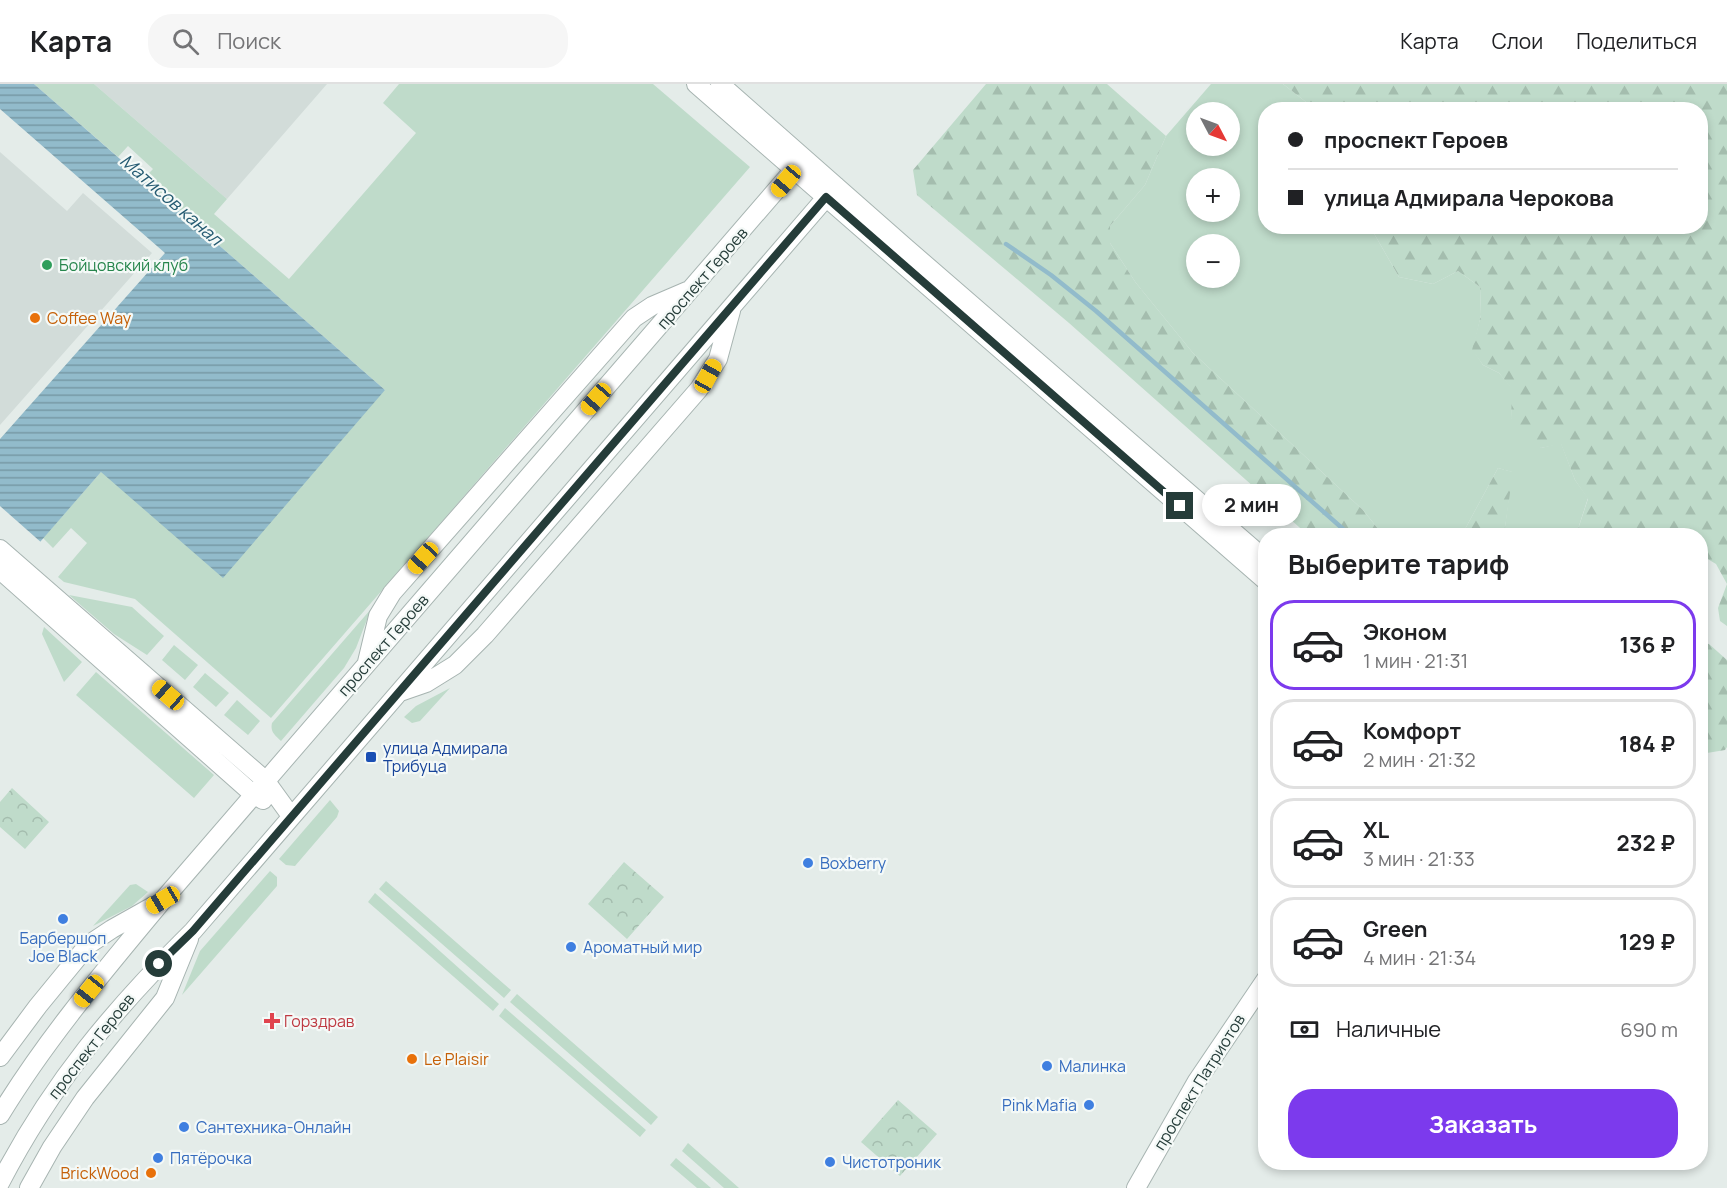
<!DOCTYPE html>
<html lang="ru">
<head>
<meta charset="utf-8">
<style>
	body { margin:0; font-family:Manrope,sans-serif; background:#f6f6f6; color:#202124; height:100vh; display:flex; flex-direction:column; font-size:22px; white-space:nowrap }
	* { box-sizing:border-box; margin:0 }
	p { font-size:20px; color:#757577 }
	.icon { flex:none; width:33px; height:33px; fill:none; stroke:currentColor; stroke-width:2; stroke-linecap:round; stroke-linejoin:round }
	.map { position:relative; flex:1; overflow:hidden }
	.details { position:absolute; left:1258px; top:444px; width:450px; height:642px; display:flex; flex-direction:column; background:#fff; border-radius:24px; box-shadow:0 3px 9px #0003 }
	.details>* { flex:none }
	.guide { position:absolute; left:1258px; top:18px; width:450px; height:132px; border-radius:24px; box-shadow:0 3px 9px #0003; display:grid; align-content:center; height:132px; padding:0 30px; background:#fff }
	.needle { width:39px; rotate:131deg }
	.controls { position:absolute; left:1186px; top:18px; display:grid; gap:12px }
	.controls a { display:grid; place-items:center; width:54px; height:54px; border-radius:50%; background:#fff; box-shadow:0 3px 9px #0003; font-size:30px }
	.end { position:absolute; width:27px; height:27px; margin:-14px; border:8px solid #253c39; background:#fff; box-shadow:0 0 0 3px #fff }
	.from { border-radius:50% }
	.bubble { position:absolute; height:42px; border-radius:21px; background:#fff; box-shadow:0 3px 9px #0003; font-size:20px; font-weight:700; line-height:42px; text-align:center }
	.car { position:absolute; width:18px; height:36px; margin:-18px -9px; border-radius:8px; box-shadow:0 0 4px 2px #0007; background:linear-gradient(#f5c518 24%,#345 0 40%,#f5c518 0 76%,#345 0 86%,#f5c518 0) }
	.guide b { display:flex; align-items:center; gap:21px; height:57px; font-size:22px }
	.guide b+b { border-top:2px solid #e0e0e0 }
	.guide i { width:15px; height:15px; background:#202124 }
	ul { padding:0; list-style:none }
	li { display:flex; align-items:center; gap:18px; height:90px; margin:0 12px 9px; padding:0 18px; border:3px solid #e0e0e0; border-radius:24px }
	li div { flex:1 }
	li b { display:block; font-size:22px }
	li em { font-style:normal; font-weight:700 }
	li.selected { border-color:#7c3aed }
	li>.icon { width:54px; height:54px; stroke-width:1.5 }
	h2 { padding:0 30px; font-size:27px; line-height:72px }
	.pay { display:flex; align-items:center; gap:15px; height:66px; padding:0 30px; font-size:22px }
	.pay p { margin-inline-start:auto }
	.action { display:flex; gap:12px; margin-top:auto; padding:12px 30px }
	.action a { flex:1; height:69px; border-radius:24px; background:#7c3aed; color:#fff; font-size:24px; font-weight:700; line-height:69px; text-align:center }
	header { display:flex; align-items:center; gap:36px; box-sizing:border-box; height:84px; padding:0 30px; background:#fff; border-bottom:2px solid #e0e0e0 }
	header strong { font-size:28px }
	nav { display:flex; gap:33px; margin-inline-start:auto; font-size:21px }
	.search { width:420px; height:54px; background:#f6f6f6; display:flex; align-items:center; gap:15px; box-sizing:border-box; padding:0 21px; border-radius:24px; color:#757577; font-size:22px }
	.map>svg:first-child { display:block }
	.built { fill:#d2dcd9 }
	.green { fill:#bfdbca; fill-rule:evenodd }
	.forest { fill:url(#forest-firs) }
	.park { fill:url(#park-crowns) }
	.water { fill:url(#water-rules) }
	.pier { fill:#e4ece9 }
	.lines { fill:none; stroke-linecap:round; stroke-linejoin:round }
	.stream { stroke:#92bbcb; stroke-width:4.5 }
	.minor-casing { stroke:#a7b4b1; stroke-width:20 }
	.minor { stroke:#fff; stroke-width:18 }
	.route { stroke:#253c39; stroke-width:8 }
	.leisure-dot { fill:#2e9e5b; stroke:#f4f9f7; stroke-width:2 }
	.food-dot { fill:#e8710a; stroke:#f4f9f7; stroke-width:2 }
	.transit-dot { fill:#1a4fb4; stroke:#f4f9f7; stroke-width:2 }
	.shop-dot { fill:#3f7fe0; stroke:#f4f9f7; stroke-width:2 }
	.health-dot { fill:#e0444e; stroke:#f4f9f7; stroke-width:2 }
	.labels { text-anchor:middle; stroke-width:4.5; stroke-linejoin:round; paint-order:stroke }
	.leisure-label { font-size:16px; fill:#27864d; stroke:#f4f9f7; text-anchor:start }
	.street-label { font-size:16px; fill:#253c39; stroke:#f4f9f7 }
	.food-label { font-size:16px; fill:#c56008; stroke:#f4f9f7; text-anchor:start }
	.transit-label { font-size:16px; fill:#164399; stroke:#f4f9f7; text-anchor:start }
	.shop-label { font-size:16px; fill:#366cbe; stroke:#f4f9f7; text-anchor:start }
	.health-label { font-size:16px; fill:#be3a42; stroke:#f4f9f7; text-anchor:start }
	.water-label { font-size:18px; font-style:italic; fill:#255b72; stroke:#f4f9f7 }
</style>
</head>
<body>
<header>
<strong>Карта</strong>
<div class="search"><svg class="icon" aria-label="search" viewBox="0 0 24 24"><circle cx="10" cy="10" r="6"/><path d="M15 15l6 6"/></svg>Поиск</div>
<nav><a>Карта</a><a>Слои</a><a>Поделиться</a></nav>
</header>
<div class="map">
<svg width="1727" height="1104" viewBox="0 0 1727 1104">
	<defs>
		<pattern id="forest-firs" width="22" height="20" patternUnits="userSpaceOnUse" patternTransform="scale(1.5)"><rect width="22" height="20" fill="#bfdbca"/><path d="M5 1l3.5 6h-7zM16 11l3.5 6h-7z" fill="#a4bdae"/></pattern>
		<pattern id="park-crowns" width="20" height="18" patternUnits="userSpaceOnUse" patternTransform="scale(1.5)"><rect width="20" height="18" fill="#bfdbca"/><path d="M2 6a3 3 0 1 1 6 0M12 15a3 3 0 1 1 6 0" fill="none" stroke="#a4bdae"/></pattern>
		<pattern id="water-rules" width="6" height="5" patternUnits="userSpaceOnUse" patternTransform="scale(1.5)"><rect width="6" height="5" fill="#92bbcb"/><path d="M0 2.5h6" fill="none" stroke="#7799a6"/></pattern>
	</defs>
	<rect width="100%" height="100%" fill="#e4ece9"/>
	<path class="built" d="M94,0H327L227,115Z
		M0,68L67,127L83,109L152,169L0,341Z"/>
	<path class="green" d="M34,0H94L227,115L214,130L289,195L416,49L383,19L399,0H653L750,83L271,634L135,515L64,498L58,493L87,459L71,444L53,464L43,454L101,388L385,306L143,95L153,85L128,62L118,73Z
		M1211,0H1283L1306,18L1337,25L1266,26V142L1372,143V146L1399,193L1433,200L1458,187L1480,203L1481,231L1473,266L1483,281L1499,289L1513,305L1511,334L1541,364L1561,359L1575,396L1588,414L1577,448L1573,451H1504L1512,388L1498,384L1464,447L1458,451H1383L1363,426L1193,269L1136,199L1110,159V142L1145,101L1166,52ZM1197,28H1230V62H1197ZM1197,94H1230V128H1197ZM1197,160H1230V194H1197Z
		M69,511L132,523L164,552L147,571L114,550Z
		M371,525L356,564L344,584L281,657C275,651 270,648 272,639Z
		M44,543L82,578L64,598L42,550Z
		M174,561L198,581L185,596L162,576Z
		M96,588L214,691L194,714L76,611Z
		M205,589L229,609L216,623L193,603Z
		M450,604L420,637L412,639L404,633L416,622Z
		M237,616L260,637L248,651L224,631Z
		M330,716L339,727L337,733L295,782L286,781L279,775Z
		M270,787L277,793V802L182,911L200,867Z
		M386,797L511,906L504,914L379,805Z
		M136,800L148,808L132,822L93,842L130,801Z
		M375,809L499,920L493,927L368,818Z
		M517,910L658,1033L651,1041L510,918Z
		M505,924L646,1046L640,1053L499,932Z
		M688,1059L739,1104H724L682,1067Z
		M676,1074L711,1104H697L670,1081Z"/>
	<path class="forest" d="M986,0H1107L1166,52L1145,101L1110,142V159L1136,199L1193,269L1363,426L1383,451H1308L1069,239L917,111L913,86Z
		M1283,0H1727V542L1720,537L1718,524L1727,500L1716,480L1701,471V452L1573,451L1577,448L1588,415L1575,396L1561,360L1541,364L1517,356L1511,334L1512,305L1499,289L1483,281L1472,266L1481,231L1480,203L1458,187L1433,200L1399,193L1372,146V143L1701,142V26L1337,25L1306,18Z
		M1498,384L1513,388L1504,451H1458L1464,447Z
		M1701,558L1709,560L1727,576V663L1725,666L1701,670Z"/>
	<path class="park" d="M12,704L49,738L25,765L0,743V718Z
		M624,778L664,813L627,855L588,820Z
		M898,1016L937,1050L900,1092L861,1058Z"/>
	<path class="water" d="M0,0H34L385,306L223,494L101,388L0,504V355L165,169L0,25Z"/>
	<path class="pier" d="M0,422L43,460L0,507Z"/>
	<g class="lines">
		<path class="stream" d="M1006,160L1051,191L1096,227L1351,452"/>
		<g class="minor-casing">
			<path id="minor" d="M696,0L1266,497
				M720,0L905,163L1266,476
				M0,465L265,696L291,732
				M0,486L253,710L263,716
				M367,578L378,532L392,509L634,234L652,222L687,207
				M400,608L426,599L455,581L485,551L699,305L718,275L731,227
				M0,973L38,922L88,861L112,845L153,822
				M0,1031C47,954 105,886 163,816L804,74
				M0,1099C52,999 113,926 193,847L836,102
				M29,1104L52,1063L85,1014L165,914L189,855
				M1136,1104L1197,997L1266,895"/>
		</g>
		<use href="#minor" class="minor"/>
	</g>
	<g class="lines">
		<path class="route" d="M159,880L193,847L826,113L1180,422"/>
	</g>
	<circle class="leisure-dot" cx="47" cy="181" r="6"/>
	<g class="food-dot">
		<circle cx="35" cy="234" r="6"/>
		<circle cx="412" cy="975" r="6"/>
		<circle cx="151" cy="1089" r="6"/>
	</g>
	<rect class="transit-dot" x="365" y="667" width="12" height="12" rx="3"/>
	<g class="shop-dot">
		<circle cx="808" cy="779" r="6"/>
		<circle cx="63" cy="835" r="6"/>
		<circle cx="571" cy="863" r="6"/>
		<circle cx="1047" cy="982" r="6"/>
		<circle cx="1089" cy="1021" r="6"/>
		<circle cx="184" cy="1043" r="6"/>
		<circle cx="158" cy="1074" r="6"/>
		<circle cx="830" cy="1078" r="6"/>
	</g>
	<path class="health-dot" d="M269 928h6v6h6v6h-6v6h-6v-6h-6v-6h6z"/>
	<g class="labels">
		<g class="leisure-label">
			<text x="59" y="187">Бойцовский клуб</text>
		</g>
		<g class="street-label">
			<text transform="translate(702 194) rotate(-49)" y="6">проспект Героев</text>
			<text transform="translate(383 561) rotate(-49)" y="6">проспект Героев</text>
			<text transform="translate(91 962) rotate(-52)" y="6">проспект Героев</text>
			<text transform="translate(1199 998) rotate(-58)" y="6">проспект Патриотов</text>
		</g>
		<g class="food-label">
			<text x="47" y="240">Coffee Way</text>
			<text x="424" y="981">Le Plaisir</text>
			<text x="139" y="1095" text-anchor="end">BrickWood</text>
		</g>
		<g class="transit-label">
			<text x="383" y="670">улица Адмирала<tspan x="383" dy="18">Трибуца</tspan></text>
		</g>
		<g class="shop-label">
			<text x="820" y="785">Boxberry</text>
			<text x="63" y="860" text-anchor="middle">Барбершоп<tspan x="63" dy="18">Joe Black</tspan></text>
			<text x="583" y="869">Ароматный мир</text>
			<text x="1059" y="988">Малинка</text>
			<text x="1077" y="1027" text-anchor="end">Pink Mafia</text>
			<text x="196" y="1049">Сантехника-Онлайн</text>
			<text x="170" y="1080">Пятёрочка</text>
			<text x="842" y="1084">Чистотроник</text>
		</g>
		<g class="health-label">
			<text x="284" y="943">Горздрав</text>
		</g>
		<g class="water-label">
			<text transform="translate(171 116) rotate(41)" y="6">Матисов канал</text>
		</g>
	</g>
</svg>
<div class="controls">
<a><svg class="needle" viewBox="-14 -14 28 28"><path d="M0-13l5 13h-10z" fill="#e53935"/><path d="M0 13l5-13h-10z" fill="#757577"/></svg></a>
<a>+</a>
<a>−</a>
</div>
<i class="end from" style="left:159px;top:880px"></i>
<i class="end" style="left:1180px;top:422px"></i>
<div class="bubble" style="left:1202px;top:400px;width:99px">2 мин</div>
<i class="car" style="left:786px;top:97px;rotate:220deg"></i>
<i class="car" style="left:708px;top:292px;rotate:29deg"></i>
<i class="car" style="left:596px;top:315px;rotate:221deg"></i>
<i class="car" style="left:423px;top:474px;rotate:222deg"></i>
<i class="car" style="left:168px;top:611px;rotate:311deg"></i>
<i class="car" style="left:163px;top:816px;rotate:240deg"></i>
<i class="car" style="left:89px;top:907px;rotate:219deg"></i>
<div class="guide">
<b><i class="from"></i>проспект Героев</b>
<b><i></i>улица Адмирала Черокова</b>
</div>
<section class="details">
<h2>Выберите тариф</h2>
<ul>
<li class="selected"><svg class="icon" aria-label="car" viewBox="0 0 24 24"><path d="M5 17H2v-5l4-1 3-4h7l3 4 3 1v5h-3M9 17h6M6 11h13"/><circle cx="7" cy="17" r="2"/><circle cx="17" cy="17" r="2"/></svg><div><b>Эконом</b><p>1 мин · 21:31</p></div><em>136 ₽</em></li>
<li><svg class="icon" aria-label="car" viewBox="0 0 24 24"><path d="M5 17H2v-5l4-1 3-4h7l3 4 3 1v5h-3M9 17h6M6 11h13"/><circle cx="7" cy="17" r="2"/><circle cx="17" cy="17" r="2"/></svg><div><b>Комфорт</b><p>2 мин · 21:32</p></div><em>184 ₽</em></li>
<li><svg class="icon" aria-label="car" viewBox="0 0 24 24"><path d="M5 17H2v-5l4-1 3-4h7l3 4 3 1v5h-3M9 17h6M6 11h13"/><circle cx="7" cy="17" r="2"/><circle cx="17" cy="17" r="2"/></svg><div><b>XL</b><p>3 мин · 21:33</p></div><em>232 ₽</em></li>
<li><svg class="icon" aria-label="car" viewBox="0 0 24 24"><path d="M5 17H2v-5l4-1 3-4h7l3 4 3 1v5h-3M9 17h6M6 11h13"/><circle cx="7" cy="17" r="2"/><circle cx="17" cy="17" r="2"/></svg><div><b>Green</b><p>4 мин · 21:34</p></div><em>129 ₽</em></li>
</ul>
<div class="pay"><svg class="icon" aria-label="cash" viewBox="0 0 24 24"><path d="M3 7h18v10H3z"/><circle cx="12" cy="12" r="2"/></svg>Наличные<p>690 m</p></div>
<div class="action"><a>Заказать</a></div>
</section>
</div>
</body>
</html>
